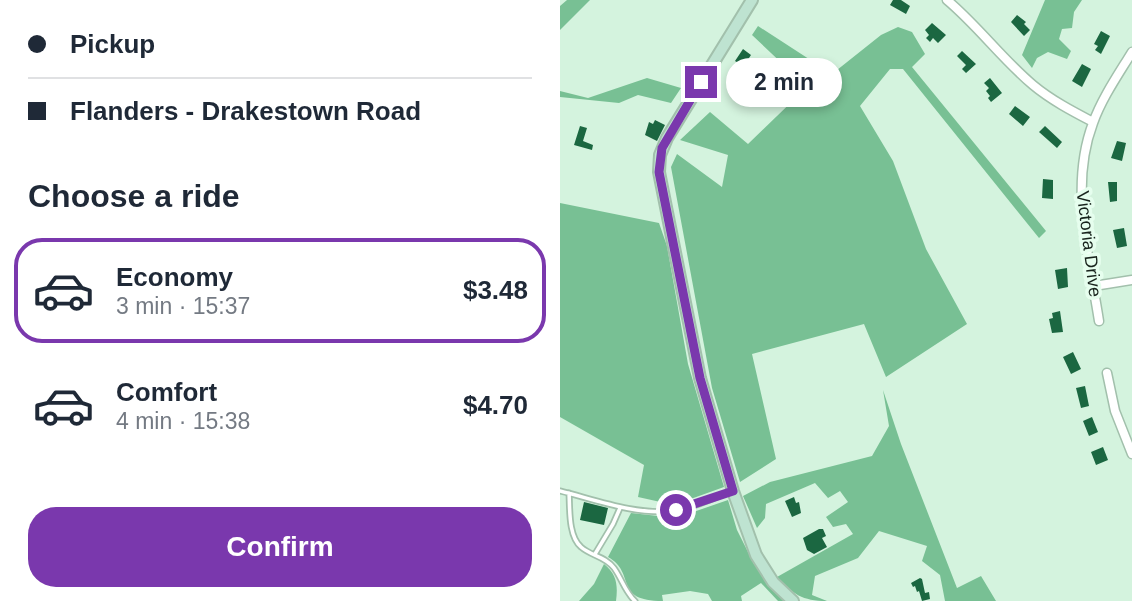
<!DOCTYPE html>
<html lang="en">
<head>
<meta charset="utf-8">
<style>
	body { margin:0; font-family:Arial,sans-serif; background:#f6f6f7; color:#1f2937; height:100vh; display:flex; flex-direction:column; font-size:26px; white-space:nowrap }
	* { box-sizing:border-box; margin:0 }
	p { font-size:23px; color:#747a83 }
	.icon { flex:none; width:38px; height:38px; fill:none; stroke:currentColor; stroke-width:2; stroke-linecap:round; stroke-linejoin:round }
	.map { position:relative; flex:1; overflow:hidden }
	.side { display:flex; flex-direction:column; background:#fff; width:560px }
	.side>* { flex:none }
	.guide { display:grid; align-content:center; height:154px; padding:0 28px; background:#fff }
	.end { position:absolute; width:32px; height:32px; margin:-16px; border:9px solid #7a38ad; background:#fff; box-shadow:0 0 0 4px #fff }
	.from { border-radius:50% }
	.bubble { position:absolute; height:49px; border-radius:24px; background:#fff; box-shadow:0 4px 10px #0003; font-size:23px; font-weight:800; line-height:49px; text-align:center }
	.guide b { display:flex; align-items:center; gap:24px; height:66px; font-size:26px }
	.guide b+b { border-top:2px solid #e0e1e3 }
	.guide i { width:18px; height:18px; background:#1f2937 }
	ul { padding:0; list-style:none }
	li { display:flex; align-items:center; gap:21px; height:105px; margin:0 14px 10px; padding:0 14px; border:4px solid transparent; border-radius:28px }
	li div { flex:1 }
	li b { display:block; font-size:26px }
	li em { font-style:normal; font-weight:800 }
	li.on { border-color:#7a38ad }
	li>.icon { width:63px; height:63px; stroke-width:1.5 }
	h2 { padding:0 28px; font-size:32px; line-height:84px }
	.primary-button { display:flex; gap:14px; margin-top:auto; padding:14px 28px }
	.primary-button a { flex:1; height:80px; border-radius:28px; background:#7a38ad; color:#fff; font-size:28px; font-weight:800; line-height:80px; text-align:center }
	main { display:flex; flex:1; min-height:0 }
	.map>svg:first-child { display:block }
	.forest { fill:#78c094 }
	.building { fill:#1b6741 }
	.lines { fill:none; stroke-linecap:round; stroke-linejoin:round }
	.lane-casing { stroke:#a2c0ac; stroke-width:7 }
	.street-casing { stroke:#a2c0ac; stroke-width:11 }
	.secondary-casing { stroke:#a2c0ac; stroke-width:14 }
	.lane { stroke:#fff; stroke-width:3.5 }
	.street { stroke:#fff; stroke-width:8 }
	.secondary { stroke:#bee3d1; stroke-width:10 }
	.route { stroke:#7a38ad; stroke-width:9 }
	.labels { text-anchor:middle; stroke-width:7; stroke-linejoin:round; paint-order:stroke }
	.street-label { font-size:18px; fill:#18231c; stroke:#e6feee }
</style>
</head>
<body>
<main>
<section class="side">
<div class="guide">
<b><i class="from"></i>Pickup</b>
<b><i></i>Flanders - Drakestown Road</b>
</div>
<h2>Choose a ride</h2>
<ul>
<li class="on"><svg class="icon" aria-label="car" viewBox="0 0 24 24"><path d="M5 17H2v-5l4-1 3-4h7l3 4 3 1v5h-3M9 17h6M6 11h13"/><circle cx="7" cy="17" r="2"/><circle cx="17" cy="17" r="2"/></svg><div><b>Economy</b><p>3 min · 15:37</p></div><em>$3.48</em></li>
<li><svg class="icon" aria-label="car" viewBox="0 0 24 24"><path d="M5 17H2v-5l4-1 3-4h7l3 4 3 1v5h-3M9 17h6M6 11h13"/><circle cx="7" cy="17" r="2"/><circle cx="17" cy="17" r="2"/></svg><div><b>Comfort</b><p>4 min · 15:38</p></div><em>$4.70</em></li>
</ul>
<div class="primary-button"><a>Confirm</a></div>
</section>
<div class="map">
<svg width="572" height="601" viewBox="0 0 572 601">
	<rect width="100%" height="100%" fill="#d4f3de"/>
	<path class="forest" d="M7,0H30L0,30V6Z
		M485,0H522L514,12L512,28L502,29L499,39L511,51L507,59L488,52L477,58L472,68L462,55Z
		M198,26L272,74L321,35L338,27L352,32L365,54L352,67L486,231L479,238L343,69H330L300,106L333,161L366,249L407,324L326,377L304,324L192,354L216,459L180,482L152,388L111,167L117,154L162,187L168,155L120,140L150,112L188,144L247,87L192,35Z
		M87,78L121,88L111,103L78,95L59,103L0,97V91L28,98Z
		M0,203L99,223L107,246L128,364L164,487L114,505L78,497L84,465L0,417Z
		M323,390L341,444L397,588L421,576L436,601H385L380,575L362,561L367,546L319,531L298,558L255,576L252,595L267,601C242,601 233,594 217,577L293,534L286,524L273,527L266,517L288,502L280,491L268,498L255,483L206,504L205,518L197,528L183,496L210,482L312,456L329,426Z
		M168,500L177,530L194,564L228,601H218L201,583L181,596L182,601H152L148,594L130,591L102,595L103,601C52,601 77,573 48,557L71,513L116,518Z
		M44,564C57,574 58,586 56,601H19L34,584Z"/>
	<path class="building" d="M333,0H341L350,6L346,14L330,5Z
		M457,15L466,22L464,24L470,30L464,36L451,22Z
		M372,23L386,35L378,43L373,38L370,42L366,38L369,35L365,30Z
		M541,31L550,36L541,54L535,50L538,46L534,44Z
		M183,49L191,55L189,58L196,62L184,81L178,77L185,67L175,61Z
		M402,51L416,64L406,73L402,69L406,65L397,56Z
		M522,64L531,69L522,87L512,81Z
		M430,78L442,93L431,102L428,98L430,96L426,91L429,88L424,83Z
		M455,106L470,117L463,126L449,114Z
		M95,120L105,125L97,141L85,135L89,122L93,124Z
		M20,126L27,128L23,141L33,145L32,150L14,145Z
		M485,126L502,142L497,148L479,132Z
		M557,141L566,143L562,161L551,158Z
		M483,179L493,180V199L482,198Z
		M548,182H557V201L550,202Z
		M564,228L567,246L557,248L553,230Z
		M507,268L508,287L498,289L495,270Z
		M500,311L503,332L492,333L489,319L493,318L492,313Z
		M513,352L521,369L511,374L503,357Z
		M525,386L529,406L521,408L516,388Z
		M532,417L538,432L529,436L523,421Z
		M543,447L548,460L536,465L531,452Z
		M234,497L236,503L239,502L241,513L232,517L225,501Z
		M24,502L48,508L44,525L20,520Z
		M259,529H263L266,536L262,538L267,547L254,554L247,550L243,538Z
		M360,578L362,579L365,593L369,592L370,599L362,601L359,591L357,592L355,586L353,587L351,583Z"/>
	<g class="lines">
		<g class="lane-casing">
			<path id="lane" d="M0,491C36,500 75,515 113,511C132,509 152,498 171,492
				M9,493C10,508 8,536 21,547C31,556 45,556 54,568C62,579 65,592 75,601
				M35,554L53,524L60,508"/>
		</g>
		<g class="street-casing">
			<path id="street" d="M387,0C418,26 442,59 473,85C491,100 512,111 533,122
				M534,286L572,280
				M539,321C529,256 509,186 533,123C542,98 558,75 572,52
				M547,373L555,411L572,454"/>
		</g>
		<g class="secondary-casing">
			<path id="secondary" d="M192,0L107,138L100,155L99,172L140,378L173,491L196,555L213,582L233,601"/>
		</g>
		<use href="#lane" class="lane"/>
		<use href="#street" class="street"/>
		<use href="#secondary" class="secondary"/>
	</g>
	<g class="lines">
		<path class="route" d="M116,510L173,491L140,378L99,172L102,148L141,82"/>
	</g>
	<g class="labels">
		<g class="street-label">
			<text transform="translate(529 244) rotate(83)" y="6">Victoria Drive</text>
		</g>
	</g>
</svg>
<i class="end from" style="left:116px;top:510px"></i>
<i class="end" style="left:141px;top:82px"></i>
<div class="bubble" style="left:166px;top:58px;width:116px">2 min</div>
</div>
</main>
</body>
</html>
